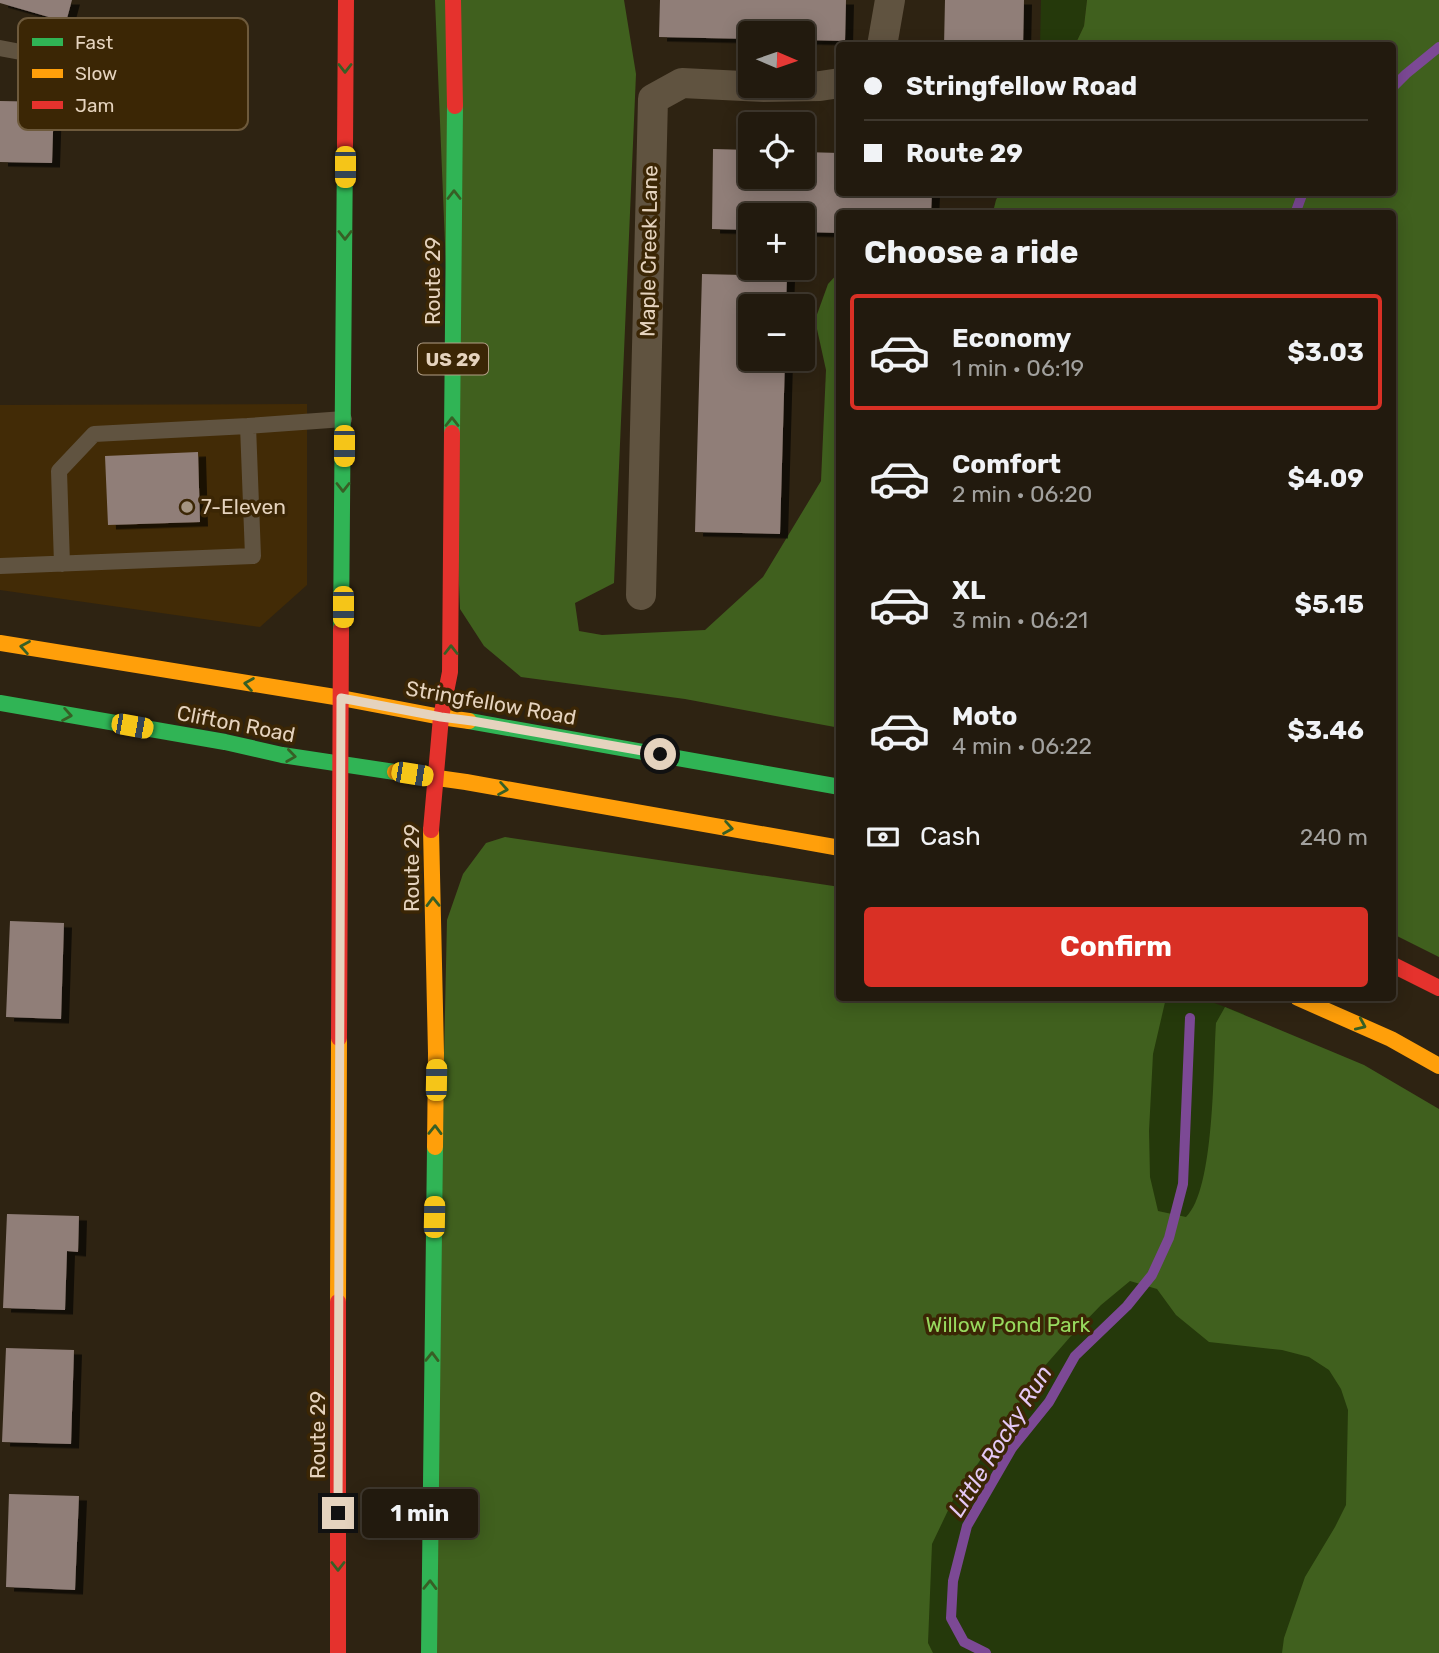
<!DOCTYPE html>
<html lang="en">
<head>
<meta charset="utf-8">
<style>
	body { margin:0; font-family:Rubik,sans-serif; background:#2a2317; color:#f1f3f6; height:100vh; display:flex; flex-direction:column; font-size:26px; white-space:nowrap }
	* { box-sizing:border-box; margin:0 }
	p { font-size:23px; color:#a2a19e }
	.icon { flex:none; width:38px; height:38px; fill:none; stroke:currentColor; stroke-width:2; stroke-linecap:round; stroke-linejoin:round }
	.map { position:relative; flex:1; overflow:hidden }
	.details { position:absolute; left:836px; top:210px; width:560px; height:791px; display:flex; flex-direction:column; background:#221a0e; border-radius:7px; box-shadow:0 4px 18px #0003,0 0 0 2px #3f382e }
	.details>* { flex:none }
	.banner { position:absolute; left:836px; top:42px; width:560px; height:154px; border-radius:7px; box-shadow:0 4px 18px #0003,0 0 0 2px #3f382e; display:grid; align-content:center; height:154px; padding:0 28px; background:#221a0e }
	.needle { width:46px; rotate:92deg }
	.buttons { position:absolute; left:738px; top:21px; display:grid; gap:14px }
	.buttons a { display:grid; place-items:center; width:77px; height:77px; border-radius:7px; background:#221a0e; box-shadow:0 4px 18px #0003,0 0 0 2px #3f382e; font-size:35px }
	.end { position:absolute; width:32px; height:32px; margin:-16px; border:9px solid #e5d3be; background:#111; box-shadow:0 0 0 4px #111 }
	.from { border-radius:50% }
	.bubble { position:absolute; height:49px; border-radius:7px; background:#221a0e; box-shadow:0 4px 18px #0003,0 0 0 2px #3f382e; font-size:23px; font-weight:700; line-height:49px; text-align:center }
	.car { position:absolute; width:21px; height:42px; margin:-21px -10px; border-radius:9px; box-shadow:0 0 5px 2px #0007; background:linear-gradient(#f5c518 24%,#345 0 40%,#f5c518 0 76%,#345 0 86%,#f5c518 0) }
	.banner b { display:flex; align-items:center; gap:24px; height:66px; font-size:26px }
	.banner b+b { border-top:2px solid #3f382e }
	.banner i { width:18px; height:18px; background:#f1f3f6 }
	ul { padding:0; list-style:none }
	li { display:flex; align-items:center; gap:21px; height:116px; margin:0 14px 10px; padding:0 14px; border:4px solid transparent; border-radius:7px }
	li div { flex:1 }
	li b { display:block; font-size:26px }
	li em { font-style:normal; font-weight:700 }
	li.on { border-color:#d93025 }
	li>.icon { width:63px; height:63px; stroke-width:1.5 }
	h2 { padding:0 28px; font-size:32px; line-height:84px }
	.pay { display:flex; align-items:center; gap:18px; height:77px; padding:0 28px; font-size:26px }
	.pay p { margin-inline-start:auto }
	.action { display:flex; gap:14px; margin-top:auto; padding:14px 28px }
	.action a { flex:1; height:80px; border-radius:7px; background:#d93025; color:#fff; font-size:28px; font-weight:700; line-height:80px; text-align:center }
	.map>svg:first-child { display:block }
	.built { fill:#422b06 }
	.green { fill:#25390b }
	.forest { fill:#40601e }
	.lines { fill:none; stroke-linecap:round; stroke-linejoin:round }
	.stream { stroke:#7c4995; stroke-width:10 }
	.building { fill:#907e78; filter:url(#shadow) }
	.lane { stroke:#605340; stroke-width:16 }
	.street { stroke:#605340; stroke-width:30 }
	.fast { stroke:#30b455; stroke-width:16 }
	.slow { stroke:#ff9f0a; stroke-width:16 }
	.jam { stroke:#e5322d; stroke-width:16 }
	.oneway { stroke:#375f25 }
	.route { stroke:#e5d3be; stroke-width:9 }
	.poi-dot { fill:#a59582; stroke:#3b2605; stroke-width:2.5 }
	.labels { text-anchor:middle; stroke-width:7; stroke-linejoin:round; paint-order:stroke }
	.shield { fill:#3b2605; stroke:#b29f86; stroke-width:2 }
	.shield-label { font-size:19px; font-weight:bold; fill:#e5d3be }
	.street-label { font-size:21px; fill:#e5d3be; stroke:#3b2605 }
	.poi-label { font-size:21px; fill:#e5d3be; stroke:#3b2605; text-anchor:start }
	.park-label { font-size:21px; fill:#97d95e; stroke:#3b2605 }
	.water-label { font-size:23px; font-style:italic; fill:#e4c8f5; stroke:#3b2605 }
	.key { fill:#3b2605; stroke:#6e5a3c; stroke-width:2 }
	.key-label { font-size:19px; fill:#e5d3be }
</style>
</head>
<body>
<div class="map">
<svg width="1439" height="1653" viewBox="0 0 1439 1653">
	<defs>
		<filter id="shadow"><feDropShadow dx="8" dy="4.5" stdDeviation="0" flood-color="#0009"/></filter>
	</defs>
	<rect width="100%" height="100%" fill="#2e2312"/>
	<path class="built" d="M307,404V585L260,627L0,590V405Z"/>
	<path class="green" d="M1041,0H1087L1084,26L1075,45L1040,46Z
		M840,887V998H1201L1244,1014L1439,1653H486Z"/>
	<path class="forest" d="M435,0H624L636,74L614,583L575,603L579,631L602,635L705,630L763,577L821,481L826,370L815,320L828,284L840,271V728L685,699L521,677L484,646L460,609Z
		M1087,0H1439V957L1393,934V214H995L993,212L996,200L1000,192H1393V46L1075,45L1084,26Z
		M505,837L840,887V998H1166L1153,1054L1149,1131L1150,1177L1158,1211L1186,1217C1215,1190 1213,1065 1216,1023L1225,1007L1364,1065L1439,1109V1653H1282L1284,1638L1305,1577L1335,1527L1346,1505L1348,1410L1341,1389L1329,1370L1309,1357L1282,1350L1209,1342L1176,1315L1157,1289L1130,1281L1101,1305L1071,1336L1043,1368L953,1500L932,1544L928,1643L933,1653H431L447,920L463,874L486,843Z"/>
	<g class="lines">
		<path class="stream" d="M1393,87L1406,74L1439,47
			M1295,214L1303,192
			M986,1653L964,1642L951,1618L953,1581L967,1526L1012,1448L1049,1402L1075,1356L1127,1306L1152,1275L1169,1238L1183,1184L1190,1018"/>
	</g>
	<path class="building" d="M0,0H72L66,22L0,3Z
		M660,0H846L845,41L803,40V33H751V39L659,37Z
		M945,0H1024L1023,46H944Z
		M0,101L54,102L52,163L0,162Z
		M713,149L751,150V177H803V152L840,153V192H932L931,214H840V233L803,232V215H751V230L712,229Z
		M702,274L787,276L786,306H751V359H785L780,534L695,532Z
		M198,452L200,522L108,525L105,456Z
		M10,921L64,923L61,1019L6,1017Z
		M7,1214L79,1216L78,1252L67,1251L65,1310L3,1308Z
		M6,1348L74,1350L71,1444L2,1442Z
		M9,1494L79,1496L75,1590L6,1587Z"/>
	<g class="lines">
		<path class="lane" d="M0,48L26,53
			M62,564L59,471L94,434L248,426
			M0,566L253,556L248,426L344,419"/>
		<path class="street" d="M882,46L890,0
			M641,595L653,99L682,83L764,87L820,86L840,83"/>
		<path class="fast" d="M452,433L455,106
			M341,629L345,146
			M0,703L225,742L282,755L395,772
			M469,721L840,787
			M429,1653L435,1147"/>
		<path class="slow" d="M0,643L341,698L441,717L469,721
			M395,772L466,782L840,848
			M431,830L436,1053L435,1147
			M1298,998L1391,1039L1439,1066
			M338,1302L339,1038"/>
		<path class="jam" d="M453,0L455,106
			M345,146L346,0
			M431,830L441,717L450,672L452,433
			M1393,965L1439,988
			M339,1038L341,629
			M338,1653V1302"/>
	</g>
	<defs><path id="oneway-chevron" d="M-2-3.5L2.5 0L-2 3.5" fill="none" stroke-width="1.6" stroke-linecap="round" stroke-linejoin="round" transform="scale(1.75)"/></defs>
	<g class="oneway">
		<use href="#oneway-chevron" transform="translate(345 68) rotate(90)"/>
		<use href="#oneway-chevron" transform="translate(454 195) rotate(-90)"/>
		<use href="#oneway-chevron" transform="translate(345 235) rotate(90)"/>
		<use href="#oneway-chevron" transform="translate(452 422) rotate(-90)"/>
		<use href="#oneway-chevron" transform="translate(343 487) rotate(90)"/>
		<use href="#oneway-chevron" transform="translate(25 647) rotate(-170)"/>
		<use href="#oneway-chevron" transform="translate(451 650) rotate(-90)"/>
		<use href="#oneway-chevron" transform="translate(249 684) rotate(-171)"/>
		<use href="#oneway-chevron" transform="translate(67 715) rotate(10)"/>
		<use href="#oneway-chevron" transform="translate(291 756) rotate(8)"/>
		<use href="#oneway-chevron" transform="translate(503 789) rotate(10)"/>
		<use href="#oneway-chevron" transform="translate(728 828) rotate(10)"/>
		<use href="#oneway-chevron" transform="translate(433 902) rotate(-91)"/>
		<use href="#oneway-chevron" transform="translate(1361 1025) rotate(24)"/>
		<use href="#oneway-chevron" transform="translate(435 1130) rotate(-89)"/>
		<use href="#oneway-chevron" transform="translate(432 1357) rotate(-89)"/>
		<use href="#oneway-chevron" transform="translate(338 1566) rotate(90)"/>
		<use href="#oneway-chevron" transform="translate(430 1585) rotate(-89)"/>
	</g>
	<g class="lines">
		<path class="route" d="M338,1513L341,698L441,717L472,721L660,754"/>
	</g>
	<circle class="poi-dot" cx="187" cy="507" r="7"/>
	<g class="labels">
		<rect class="shield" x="418" y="343.5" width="70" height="31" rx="5"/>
		<g class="shield-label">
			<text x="453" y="366">US 29</text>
		</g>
		<g class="street-label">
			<text transform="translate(649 251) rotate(-89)" y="7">Maple Creek Lane</text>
			<text transform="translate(433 281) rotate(-90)" y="7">Route 29</text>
			<text transform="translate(491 703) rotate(10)" y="7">Stringfellow Road</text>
			<text transform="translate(236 724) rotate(11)" y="7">Clifton Road</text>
			<text transform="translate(412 868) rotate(-90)" y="7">Route 29</text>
			<text transform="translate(318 1435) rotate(-90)" y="7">Route 29</text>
		</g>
		<g class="poi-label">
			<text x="201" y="514">7-Eleven</text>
		</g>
		<g class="park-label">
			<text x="1008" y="1332">Willow Pond Park</text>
		</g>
		<g class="water-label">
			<text transform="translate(1000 1441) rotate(-58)" y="8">Little Rocky Run</text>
		</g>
	</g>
	<rect x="18" y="18" width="230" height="112" rx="10" class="key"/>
	<rect x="32" y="38" width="31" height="8" fill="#30b455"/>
	<rect x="32" y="69" width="31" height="9" fill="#ff9f0a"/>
	<rect x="32" y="101" width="31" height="8" fill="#e5322d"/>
	<g class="key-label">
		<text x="75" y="49">Fast</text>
		<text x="75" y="80">Slow</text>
		<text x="75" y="112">Jam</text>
	</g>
</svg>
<div class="buttons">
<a><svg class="needle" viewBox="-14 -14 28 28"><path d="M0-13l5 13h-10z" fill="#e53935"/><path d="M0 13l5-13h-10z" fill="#a2a19e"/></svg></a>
<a><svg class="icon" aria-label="locate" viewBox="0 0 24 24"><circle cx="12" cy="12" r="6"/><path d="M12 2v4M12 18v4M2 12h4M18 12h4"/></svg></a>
<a>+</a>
<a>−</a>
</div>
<i class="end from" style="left:660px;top:754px"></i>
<i class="end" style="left:338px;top:1513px"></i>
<div class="bubble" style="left:362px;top:1489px;width:116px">1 min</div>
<i class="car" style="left:345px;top:167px;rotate:180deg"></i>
<i class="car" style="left:344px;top:446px;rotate:180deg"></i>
<i class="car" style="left:343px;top:607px;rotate:180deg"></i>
<i class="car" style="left:132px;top:726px;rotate:100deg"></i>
<i class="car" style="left:412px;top:774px;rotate:99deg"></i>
<i class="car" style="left:436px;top:1080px;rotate:1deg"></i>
<i class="car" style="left:434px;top:1217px;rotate:1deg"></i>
<div class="banner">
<b><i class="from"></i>Stringfellow Road</b>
<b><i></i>Route 29</b>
</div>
<section class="details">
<h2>Choose a ride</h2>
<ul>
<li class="on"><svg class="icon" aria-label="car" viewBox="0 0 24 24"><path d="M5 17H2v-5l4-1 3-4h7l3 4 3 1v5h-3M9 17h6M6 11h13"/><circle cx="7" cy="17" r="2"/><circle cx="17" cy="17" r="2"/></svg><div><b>Economy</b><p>1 min · 06:19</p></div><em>$3.03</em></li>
<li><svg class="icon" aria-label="car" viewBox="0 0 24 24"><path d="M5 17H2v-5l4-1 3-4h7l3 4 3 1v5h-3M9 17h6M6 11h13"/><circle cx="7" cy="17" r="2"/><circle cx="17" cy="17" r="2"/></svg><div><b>Comfort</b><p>2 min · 06:20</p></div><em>$4.09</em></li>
<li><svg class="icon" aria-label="car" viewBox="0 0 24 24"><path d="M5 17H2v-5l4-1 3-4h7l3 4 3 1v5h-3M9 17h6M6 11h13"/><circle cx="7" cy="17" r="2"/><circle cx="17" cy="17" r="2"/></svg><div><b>XL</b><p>3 min · 06:21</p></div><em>$5.15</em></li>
<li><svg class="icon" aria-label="car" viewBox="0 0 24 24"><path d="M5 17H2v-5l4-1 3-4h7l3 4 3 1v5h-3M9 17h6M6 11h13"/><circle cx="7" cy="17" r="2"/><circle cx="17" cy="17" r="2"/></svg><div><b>Moto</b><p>4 min · 06:22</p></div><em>$3.46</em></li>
</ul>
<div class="pay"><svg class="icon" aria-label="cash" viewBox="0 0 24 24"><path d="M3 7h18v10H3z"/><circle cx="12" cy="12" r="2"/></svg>Cash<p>240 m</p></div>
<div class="action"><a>Confirm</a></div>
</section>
</div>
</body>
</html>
